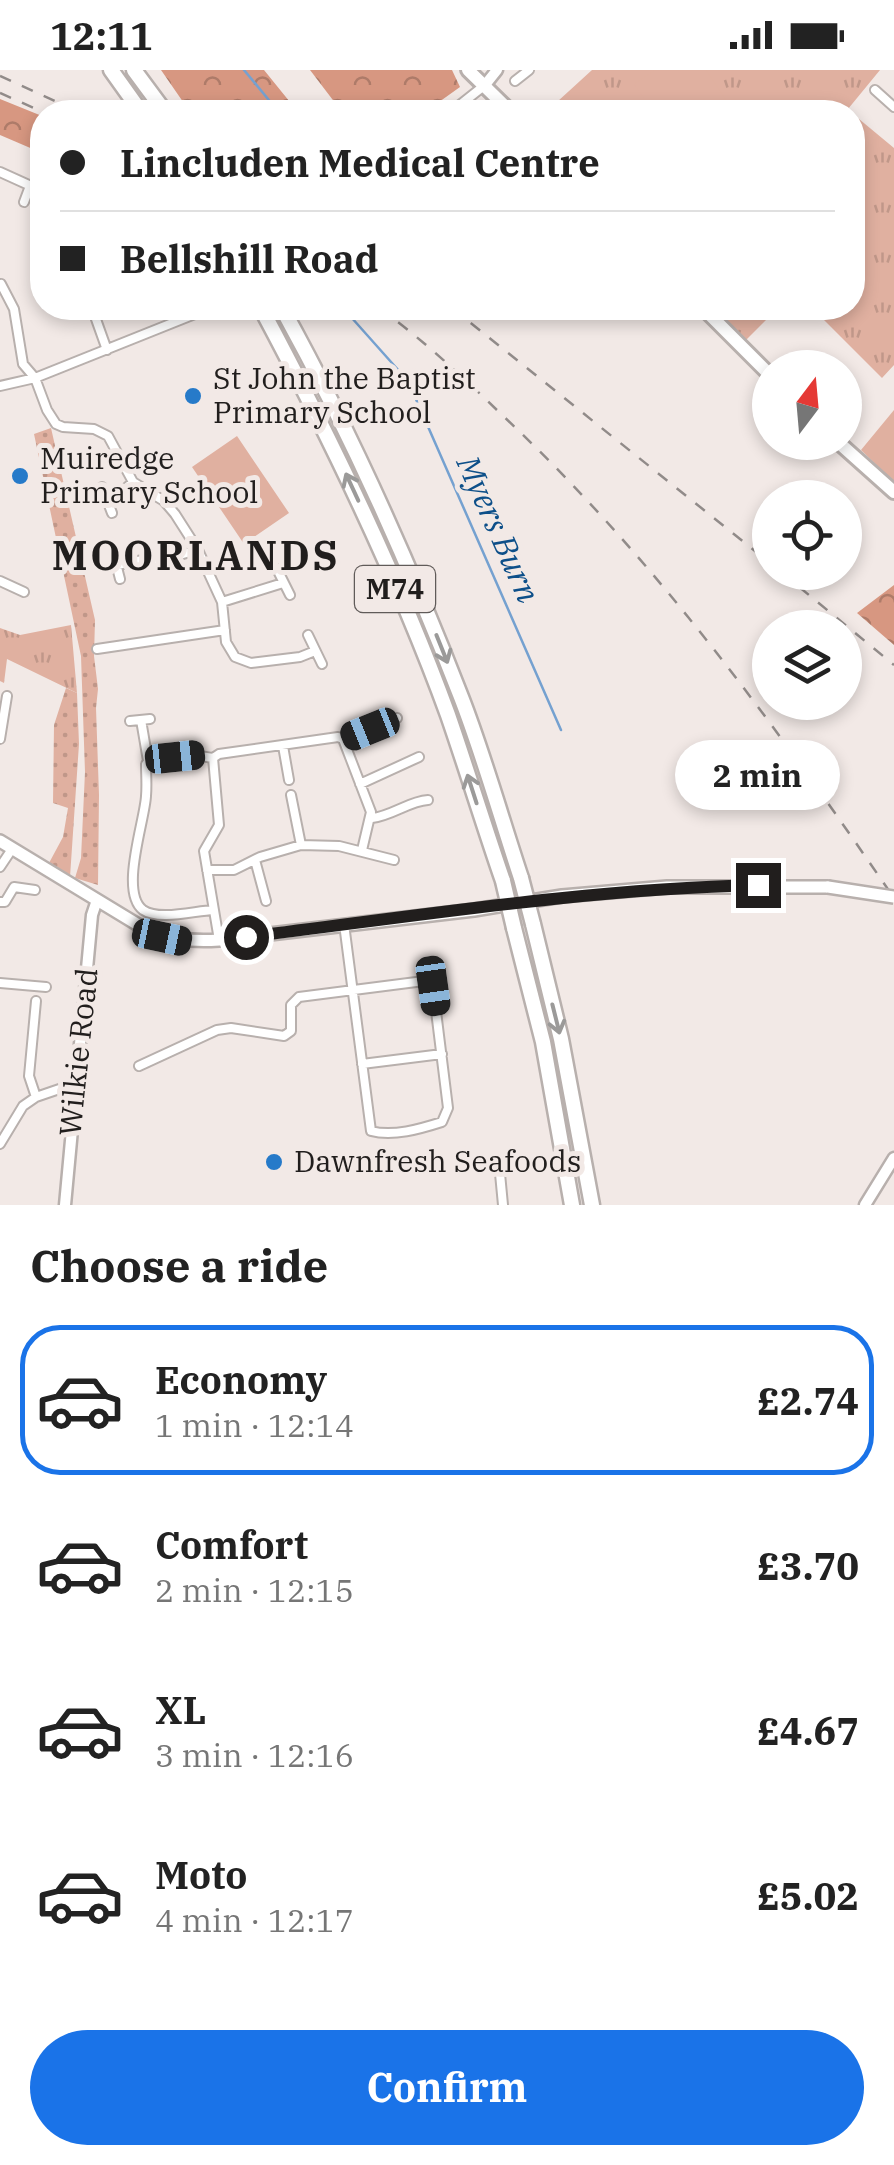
<!DOCTYPE html>
<html lang="en">
<head>
<meta charset="utf-8">
<style>
	body { margin:0; font-family:"IBM Plex Serif",serif; background:#f6f6f6; color:#222; height:100vh; display:flex; flex-direction:column; font-size:38px; white-space:nowrap }
	* { box-sizing:border-box; margin:0 }
	p { font-size:32px; color:#767676 }
	.icon { flex:none; width:55px; height:55px; fill:none; stroke:currentColor; stroke-width:2; stroke-linecap:round; stroke-linejoin:round }
	.map { position:relative; height:1135px; overflow:hidden }
	.drawer { display:flex; flex-direction:column; background:#fff; flex:1 }
	.drawer>* { flex:none }
	.guide { position:absolute; left:30px; top:30px; width:835px; height:220px; border-radius:40px; box-shadow:0 5px 15px #0003; display:grid; align-content:center; height:220px; padding:0 30px; background:#fff }
	.needle { width:65px; rotate:16deg }
	.tools { position:absolute; left:752px; top:280px; display:grid; gap:20px }
	.tools a { display:grid; place-items:center; width:110px; height:110px; border-radius:50%; background:#fff; box-shadow:0 5px 15px #0003; font-size:50px }
	.end { position:absolute; width:45px; height:45px; margin:-22px; border:12px solid #211e1d; background:#fff; box-shadow:0 0 0 5px #fff }
	.from { border-radius:50% }
	.bubble { position:absolute; height:70px; border-radius:35px; background:#fff; box-shadow:0 5px 15px #0003; font-size:32px; font-weight:700; line-height:70px; text-align:center }
	.car { position:absolute; width:30px; height:60px; margin:-30px -15px; border-radius:12px; box-shadow:0 0 8px 2px #0007; background:linear-gradient(#222 24%,#8ab4d8 0 40%,#222 0 76%,#8ab4d8 0 86%,#222 0) }
	.guide b { display:flex; align-items:center; gap:35px; height:95px; font-size:38px }
	.guide b+b { border-top:2px solid #e0e0e0 }
	.guide i { width:25px; height:25px; background:#222 }
	ul { padding:0; list-style:none }
	li { display:flex; align-items:center; gap:30px; height:150px; margin:0 20px 15px; padding:0 10px; border:5px solid transparent; border-radius:40px }
	li div { flex:1 }
	li b { display:block; font-size:38px }
	li em { font-style:normal; font-weight:700 }
	li.selected { border-color:#1a73e8 }
	li>.icon { width:90px; height:90px; stroke-width:1.5 }
	h2 { padding:0 30px; font-size:45px; line-height:120px }
	.primary-button { display:flex; gap:20px; margin-top:auto; padding:20px 30px }
	.primary-button a { flex:1; height:115px; border-radius:60px; background:#1a73e8; color:#fff; font-size:40px; font-weight:700; line-height:115px; text-align:center }
	.status { display:flex; justify-content:space-between; align-items:center; height:70px; padding:0 50px; background:#fff; direction:ltr }
	.status svg { height:28px; fill:currentColor }
	.map>svg:first-child { display:block }
	.grass { fill:url(#grass-dots) }
	.forest { fill:url(#forest-crowns) }
	.park { fill:url(#park-tufts) }
	.garden { fill:#e0b0a0 }
	.lines { fill:none; stroke-linecap:round; stroke-linejoin:round }
	.stream { stroke:#75a1d0; stroke-width:2.5 }
	.minor-casing { stroke:#b8b0ad; stroke-width:12 }
	.tertiary-casing { stroke:#b8b0ad; stroke-width:15 }
	.secondary-casing { stroke:#b8b0ad; stroke-width:16 }
	.primary-casing { stroke:#b8b0ad; stroke-width:18 }
	.motorway-casing { stroke:#b8b0ad; stroke-width:19 }
	.minor { stroke:#fff; stroke-width:8 }
	.tertiary { stroke:#fff; stroke-width:10 }
	.secondary { stroke:#fff; stroke-width:11 }
	.primary { stroke:#fff; stroke-width:12 }
	.motorway { stroke:#fff; stroke-width:14 }
	.rail { stroke:#918b89; stroke-width:2.5; stroke-dasharray:12 12; stroke-linecap:butt }
	.secondary-bridge-casing { stroke:#b8b0ad; stroke-width:16; stroke-linecap:butt }
	.motorway-bridge-casing { stroke:#b8b0ad; stroke-width:19; stroke-linecap:butt }
	.secondary-bridge { stroke:#fff; stroke-width:11 }
	.motorway-bridge { stroke:#fff; stroke-width:14 }
	.oneway { stroke:#9b9a99 }
	.route { stroke:#211e1d; stroke-width:12 }
	.poi-dot { fill:#267ac9; stroke:#f2e9e6; stroke-width:4 }
	.labels { text-anchor:middle; stroke-width:10; stroke-linejoin:round; paint-order:stroke }
	.shield { fill:#f2e9e6; stroke:#605b59; stroke-width:2.5 }
	.shield-label { font-size:28px; font-weight:bold; fill:#211e1d }
	.poi-label { font-size:30px; fill:#211e1d; stroke:#f2e9e6; text-anchor:start }
	.street-label { font-size:30px; fill:#211e1d; stroke:#f2e9e6 }
	.water-label { font-size:32px; font-style:italic; fill:#0d4f89; stroke:#f2e9e6 }
	.district-label { font-size:40px; font-weight:bold; letter-spacing:2.5px; fill:#211e1d; stroke:#f2e9e6 }
</style>
</head>
<body>
<div class="status"><b>12:11</b><svg viewBox="0 0 49 12"><path d="M0 12V9h3v3zM5 12V6h3v6zM10 12V3h3v9zM15 12V0h3v12zM26 1h20v11H26zM47 4h2v5h-2z"/></svg></div>
<div class="map">
<svg width="894" height="1135" viewBox="0 0 894 1135">
	<defs>
		<pattern id="grass-dots" width="8" height="8" patternUnits="userSpaceOnUse" patternTransform="scale(2.5)"><rect width="8" height="8" fill="#e0b0a0"/><path d="M2 2h.1M6 6h.1" fill="none" stroke="#c09789" stroke-width="1.8" stroke-linecap="round"/></pattern>
		<pattern id="forest-crowns" width="20" height="18" patternUnits="userSpaceOnUse" patternTransform="scale(2.5)"><rect width="20" height="18" fill="#d79781"/><path d="M2 6a3 3 0 1 1 6 0M12 15a3 3 0 1 1 6 0" fill="none" stroke="#ae7b69"/></pattern>
		<pattern id="park-tufts" width="24" height="20" patternUnits="userSpaceOnUse" patternTransform="scale(2.5)"><rect width="24" height="20" fill="#e0b0a0"/><path d="M3 7l-1-3M5 7V3M7 7l1-3M15 17l-1-3M17 17v-4M19 17l1-3" fill="none" stroke="#c09789"/></pattern>
	</defs>
	<rect width="100%" height="100%" fill="#f2e9e6"/>
	<path class="grass" d="M51,358L95,550L94,586L98,619L96,638L99,725L98,815L75,808L81,788L85,702L81,586L34,364Z
		M66,618L77,623L79,674L70,807L49,793L63,767L68,738L53,733L54,655Z"/>
	<path class="forest" d="M161,0H264L298,42H190Z
		M310,0H452L460,17L425,42H342Z
		M0,29L42,46V83L0,65Z
		M894,515V575L857,543Z"/>
	<path class="park" d="M592,0H880L848,39L851,42H546Z
		M853,44L894,78V295L882,308L812,238H852Z
		M710,238H778L745,271Z
		M71,555L77,623L7,589L4,613L0,611V558L20,565Z"/>
	<path class="garden" d="M655,0H706L734,42H653L634,14Z
		M894,340V412L861,380Z
		M237,366L289,443L244,474L192,397Z"/>
	<g class="lines">
		<path class="stream" d="M244,0L273,35L276,42
			M343,238L408,311L561,660"/>
		<g class="minor-casing">
			<path id="minor" d="M515,11L529,0
				M875,20L894,37
				M451,42L485,15
				M0,102L42,121
				M24,132L30,116
				M1,214L14,239L23,294L35,308L47,340L56,354L63,357L94,359L108,366L133,412L164,431L175,444L198,480L222,532L226,572L235,587L251,593L300,587L315,581
				M92,238L107,280
				M0,316L35,308L210,238
				M845,320L847,315
				M845,329L856,334
				M102,417L112,443
				M107,429L124,420L133,412
				M113,482L120,509
				M117,495L143,490L157,491L198,480
				M277,499L290,525
				M0,511L24,522
				M222,532L283,513
				M308,565L322,594
				M97,579L225,560
				M141,650L148,691
				M130,651L150,649
				M0,669L7,626
				M343,669L371,742L362,780
				M283,676L289,710
				M213,688L219,684L338,667L343,669L397,648
				M213,688L219,755L204,781L219,870
				M360,714L419,687
				M291,725L301,775
				M372,748C392,746 409,731 428,730
				M255,790L266,831
				M0,797L12,779
				M207,800H234L260,787L301,775L339,776L394,790
				M0,832H5L14,817L35,820
				M213,840C194,841 159,851 143,840C119,822 145,750 146,726C147,715 146,705 146,694C161,682 194,684 213,688
				M0,913L46,917
				M36,931L29,1006L36,1027L74,1014
				M362,994L442,984
				M139,996L217,960L231,958L284,966L291,961V935L299,927L424,911L430,912L433,917L448,1038L442,1052C420,1059 393,1067 371,1061C362,992 353,923 344,854
				M0,1074L23,1036L36,1027
				M499,1093L503,1135"/>
		</g>
		<g class="tertiary-casing">
			<path id="tertiary" d="M485,15L497,0
				M65,1135L92,845L97,830
				M865,1135L894,1088"/>
		</g>
		<g class="secondary-casing">
			<path id="secondary" d="M0,771L140,856C167,869 189,872 219,870L474,840L562,826L667,817H828"/>
		</g>
		<g class="primary-casing">
			<path id="primary" d="M468,0L511,42
				M703,238L770,305
				M838,372L894,422"/>
		</g>
		<g class="motorway-casing">
			<path id="motorway" d="M111,0L141,42
				M134,0L165,42
				M261,238C331,369 397,505 448,645C467,700 484,756 503,811
				M282,238C351,363 409,493 461,627C484,686 501,748 521,808
				M533,854L561,969L592,1135
				M514,858L543,972L572,1135"/>
		</g>
		<use href="#minor" class="minor"/>
		<use href="#tertiary" class="tertiary"/>
		<use href="#secondary" class="secondary"/>
		<use href="#primary" class="primary"/>
		<use href="#motorway" class="motorway"/>
		<path class="rail" d="M0,6L79,42
			M0,23L43,42
			M379,238C422,269 462,306 500,343C654,487 775,655 894,828
			M452,238L770,493
			M781,502L894,595"/>
		<g class="secondary-bridge-casing">
			<path id="secondary-bridge" d="M828,817L894,827"/>
		</g>
		<g class="motorway-bridge-casing">
			<path id="motorway-bridge" d="M521,808L533,854
				M503,811L514,858"/>
		</g>
		<use href="#secondary-bridge" class="secondary-bridge"/>
		<use href="#motorway-bridge" class="motorway-bridge"/>
	</g>
	<defs><path id="oneway-shaft" d="M-6 0H5M1.5-3L5.5 0L1.5 3" fill="none" stroke-width="1.6" stroke-linecap="round" stroke-linejoin="round" transform="scale(2.5)"/></defs>
	<g class="oneway">
		<use href="#oneway-shaft" transform="translate(352 417) rotate(-115)"/>
		<use href="#oneway-shaft" transform="translate(442 579) rotate(68)"/>
		<use href="#oneway-shaft" transform="translate(472 719) rotate(-108)"/>
		<use href="#oneway-shaft" transform="translate(556 949) rotate(76)"/>
	</g>
	<g class="lines">
		<path class="route" d="M246,867C417,846 586,819 758,815"/>
	</g>
	<g class="poi-dot">
		<circle cx="193" cy="326" r="10"/>
		<circle cx="20" cy="406" r="10"/>
		<circle cx="274" cy="1092" r="10"/>
	</g>
	<g class="labels">
		<rect class="shield" x="355" y="496" width="80" height="46" rx="8"/>
		<g class="shield-label">
			<text x="395" y="529">M74</text>
		</g>
		<g class="poi-label">
			<text x="213" y="319">St John the Baptist<tspan x="213" dy="34">Primary School</tspan></text>
			<text x="40" y="399">Muiredge<tspan x="40" dy="34">Primary School</tspan></text>
			<text x="294" y="1102">Dawnfresh Seafoods</text>
		</g>
		<g class="street-label">
			<text transform="translate(79 982) rotate(-84)" y="10">Wilkie Road</text>
		</g>
		<g class="water-label">
			<text transform="translate(498 459) rotate(66)" y="11">Myers Burn</text>
		</g>
		<g class="district-label">
			<text x="196" y="500">MOORLANDS</text>
		</g>
	</g>
</svg>
<div class="tools">
<a><svg class="needle" viewBox="-14 -14 28 28"><path d="M0-13l5 13h-10z" fill="#e53935"/><path d="M0 13l5-13h-10z" fill="#767676"/></svg></a>
<a><svg class="icon" aria-label="locate" viewBox="0 0 24 24"><circle cx="12" cy="12" r="6"/><path d="M12 2v4M12 18v4M2 12h4M18 12h4"/></svg></a>
<a><svg class="icon" aria-label="layers" viewBox="0 0 24 24"><path d="M12 4l9 5-9 5-9-5zM3 14l9 5 9-5"/></svg></a>
</div>
<i class="end from" style="left:246px;top:867px"></i>
<i class="end" style="left:758px;top:815px"></i>
<div class="bubble" style="left:675px;top:670px;width:165px">2 min</div>
<i class="car" style="left:370px;top:659px;rotate:248deg"></i>
<i class="car" style="left:175px;top:687px;rotate:84deg"></i>
<i class="car" style="left:162px;top:867px;rotate:102deg"></i>
<i class="car" style="left:433px;top:916px;rotate:172deg"></i>
<div class="guide">
<b><i class="from"></i>Lincluden Medical Centre</b>
<b><i></i>Bellshill Road</b>
</div>
</div>
<section class="drawer">
<h2>Choose a ride</h2>
<ul>
<li class="selected"><svg class="icon" aria-label="car" viewBox="0 0 24 24"><path d="M5 17H2v-5l4-1 3-4h7l3 4 3 1v5h-3M9 17h6M6 11h13"/><circle cx="7" cy="17" r="2"/><circle cx="17" cy="17" r="2"/></svg><div><b>Economy</b><p>1 min · 12:14</p></div><em>£2.74</em></li>
<li><svg class="icon" aria-label="car" viewBox="0 0 24 24"><path d="M5 17H2v-5l4-1 3-4h7l3 4 3 1v5h-3M9 17h6M6 11h13"/><circle cx="7" cy="17" r="2"/><circle cx="17" cy="17" r="2"/></svg><div><b>Comfort</b><p>2 min · 12:15</p></div><em>£3.70</em></li>
<li><svg class="icon" aria-label="car" viewBox="0 0 24 24"><path d="M5 17H2v-5l4-1 3-4h7l3 4 3 1v5h-3M9 17h6M6 11h13"/><circle cx="7" cy="17" r="2"/><circle cx="17" cy="17" r="2"/></svg><div><b>XL</b><p>3 min · 12:16</p></div><em>£4.67</em></li>
<li><svg class="icon" aria-label="car" viewBox="0 0 24 24"><path d="M5 17H2v-5l4-1 3-4h7l3 4 3 1v5h-3M9 17h6M6 11h13"/><circle cx="7" cy="17" r="2"/><circle cx="17" cy="17" r="2"/></svg><div><b>Moto</b><p>4 min · 12:17</p></div><em>£5.02</em></li>
</ul>
<div class="primary-button"><a>Confirm</a></div>
</section>
</body>
</html>
